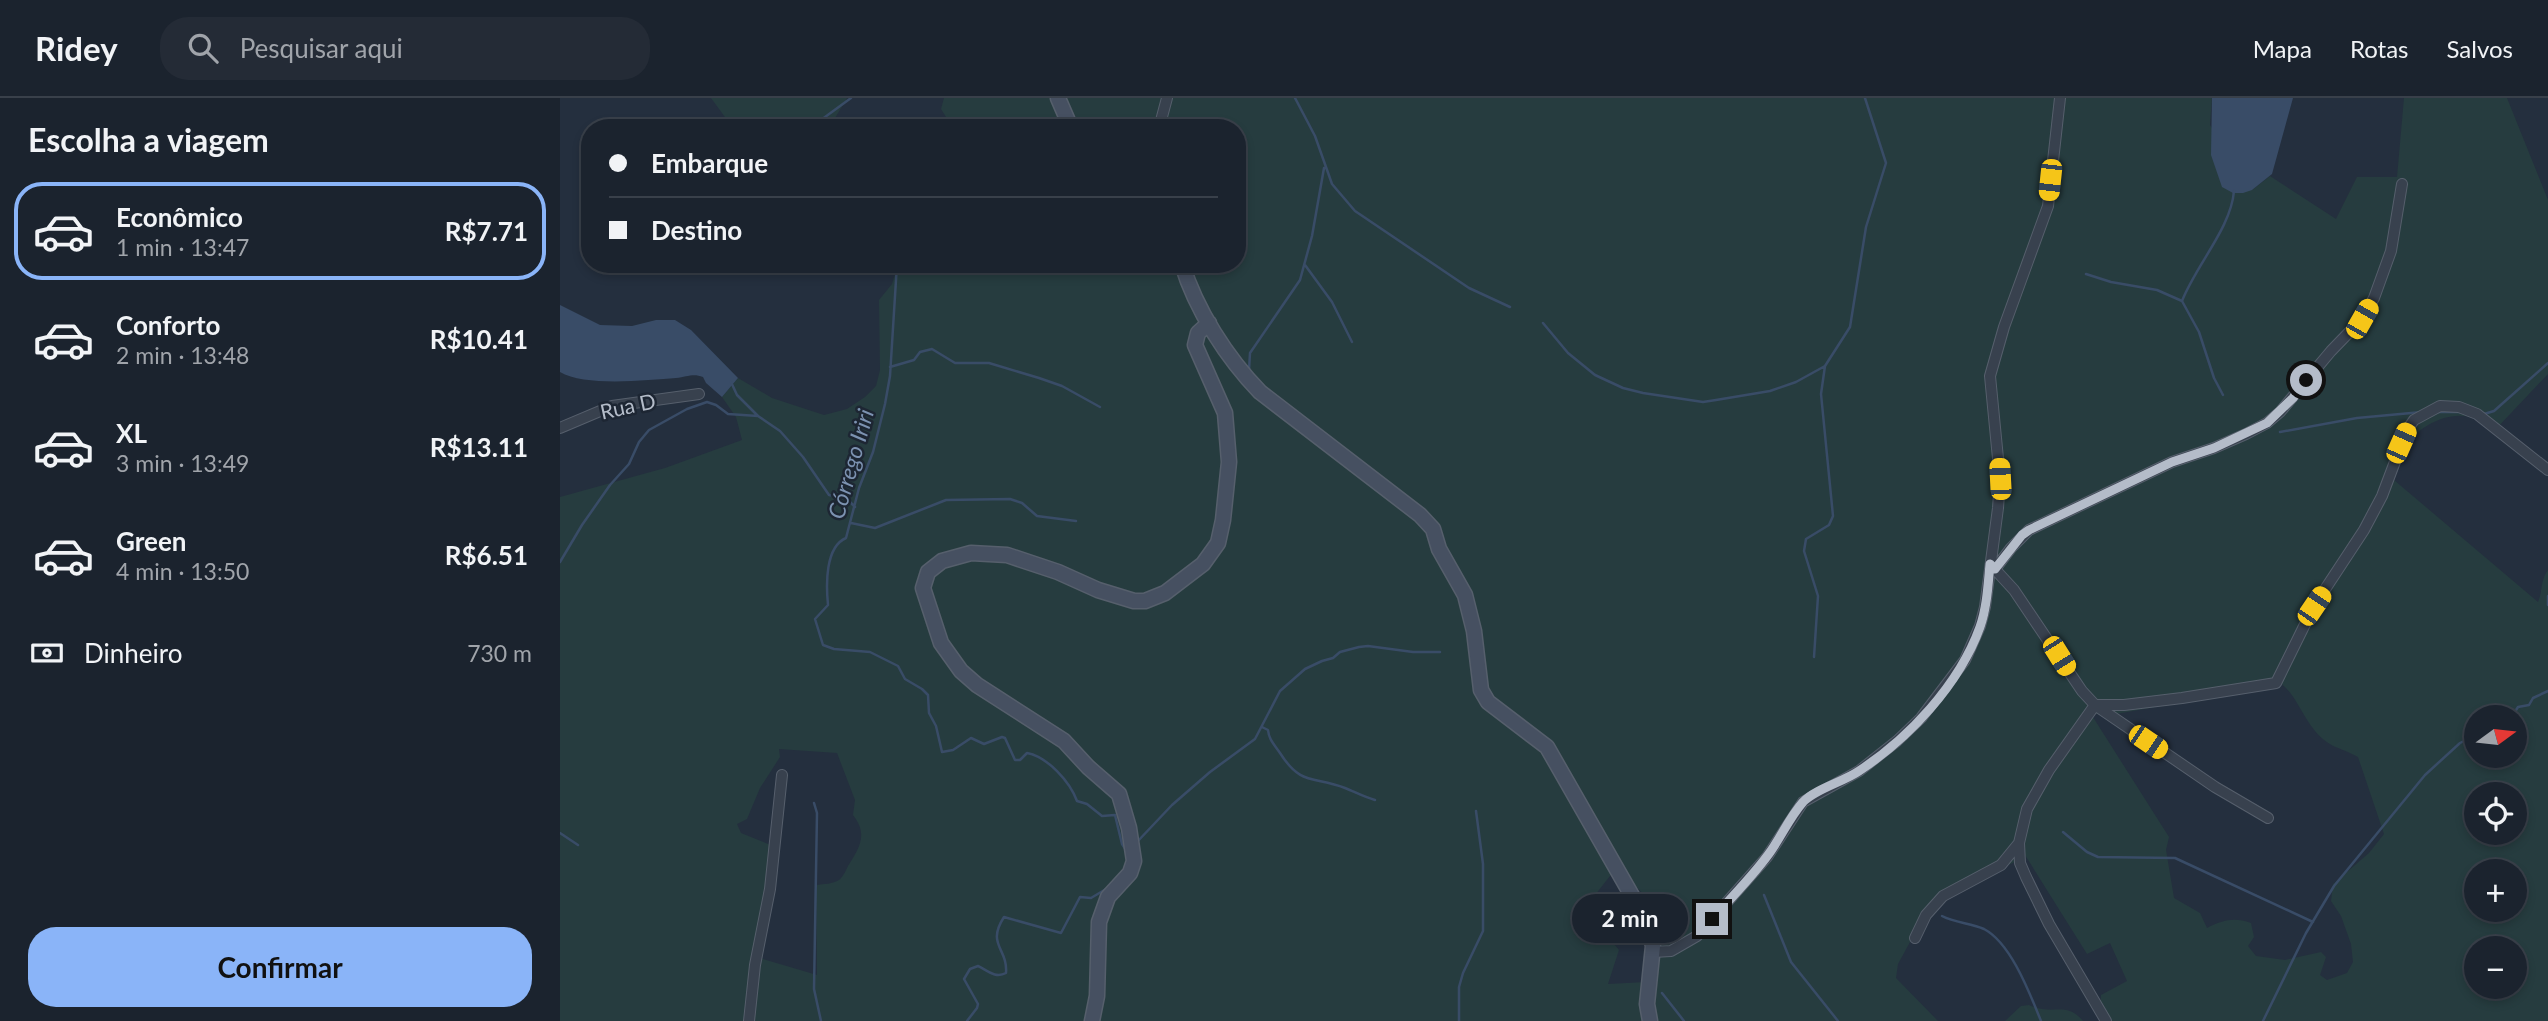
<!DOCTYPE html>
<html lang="pt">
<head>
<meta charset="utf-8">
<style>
	body { margin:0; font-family:Lato,sans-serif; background:#242b36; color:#f1f3f6; height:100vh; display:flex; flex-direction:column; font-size:26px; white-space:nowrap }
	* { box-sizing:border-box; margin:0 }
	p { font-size:23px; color:#a0a4aa }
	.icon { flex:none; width:38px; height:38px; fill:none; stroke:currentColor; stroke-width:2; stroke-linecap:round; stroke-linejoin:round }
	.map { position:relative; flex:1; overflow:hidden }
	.panel { display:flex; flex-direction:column; background:#1b232e; width:560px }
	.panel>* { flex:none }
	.hud { position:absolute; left:21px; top:21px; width:665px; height:154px; border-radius:28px; box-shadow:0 4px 10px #0003,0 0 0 2px #39404a; display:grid; align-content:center; height:154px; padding:0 28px; background:#1b232e }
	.needle { width:46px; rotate:75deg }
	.buttons { position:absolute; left:1904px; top:607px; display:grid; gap:14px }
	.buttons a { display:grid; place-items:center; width:63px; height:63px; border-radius:50%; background:#1b232e; box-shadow:0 4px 10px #0003,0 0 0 2px #39404a; font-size:35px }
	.end { position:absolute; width:32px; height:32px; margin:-16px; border:9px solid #b4bcc9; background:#111; box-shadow:0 0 0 4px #111 }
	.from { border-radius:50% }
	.bubble { position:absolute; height:49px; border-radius:24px; background:#1b232e; box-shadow:0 4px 10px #0003,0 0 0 2px #39404a; font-size:23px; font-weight:700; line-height:49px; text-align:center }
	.car { position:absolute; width:21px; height:42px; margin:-21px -10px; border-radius:9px; box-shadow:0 0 5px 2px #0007; background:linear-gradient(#f5c518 24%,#345 0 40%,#f5c518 0 76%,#345 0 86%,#f5c518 0) }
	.hud b { display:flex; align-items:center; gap:24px; height:66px; font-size:26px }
	.hud b+b { border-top:2px solid #39404a }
	.hud i { width:18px; height:18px; background:#f1f3f6 }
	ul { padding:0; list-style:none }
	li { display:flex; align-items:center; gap:21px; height:98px; margin:0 14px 10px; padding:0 14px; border:4px solid transparent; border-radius:28px }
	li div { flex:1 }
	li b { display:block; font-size:26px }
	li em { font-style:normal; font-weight:700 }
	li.selected { border-color:#8ab4f8 }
	li>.icon { width:63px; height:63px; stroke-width:1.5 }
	h2 { padding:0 28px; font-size:32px; line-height:84px }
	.pay { display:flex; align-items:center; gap:18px; height:77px; padding:0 28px; font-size:26px }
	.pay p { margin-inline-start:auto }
	.button { display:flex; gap:14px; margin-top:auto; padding:14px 28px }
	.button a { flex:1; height:80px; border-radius:28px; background:#8ab4f8; color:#111; font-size:28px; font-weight:700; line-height:80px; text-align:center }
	header { display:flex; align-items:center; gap:42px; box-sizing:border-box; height:98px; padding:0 35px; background:#1b232e; border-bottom:2px solid #39404a }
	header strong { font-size:33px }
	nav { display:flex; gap:38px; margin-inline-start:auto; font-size:24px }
	.search { width:490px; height:63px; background:#242b36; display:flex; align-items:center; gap:18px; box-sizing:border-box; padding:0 24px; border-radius:28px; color:#a0a4aa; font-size:26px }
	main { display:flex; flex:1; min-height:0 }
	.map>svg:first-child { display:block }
	.green { fill:#263c3f; fill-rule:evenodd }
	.water { fill:#394c67 }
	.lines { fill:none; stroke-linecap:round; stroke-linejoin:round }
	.stream { stroke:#394c67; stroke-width:2.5 }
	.street-casing { stroke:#565f6c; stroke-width:12 }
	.secondary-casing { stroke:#565f6c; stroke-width:17 }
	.street { stroke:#38414e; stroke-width:10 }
	.secondary { stroke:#465061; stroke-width:14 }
	.route { stroke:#b4bcc9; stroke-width:9 }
	.labels { text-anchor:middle; stroke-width:5; stroke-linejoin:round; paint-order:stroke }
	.street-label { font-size:21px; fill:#b4bcc9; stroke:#1d2633 }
	.water-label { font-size:23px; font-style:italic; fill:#7c92b1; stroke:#1d2633 }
</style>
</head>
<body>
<header>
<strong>Ridey</strong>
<div class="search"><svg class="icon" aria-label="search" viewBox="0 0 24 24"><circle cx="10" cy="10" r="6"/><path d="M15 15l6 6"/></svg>Pesquisar aqui</div>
<nav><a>Mapa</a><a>Rotas</a><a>Salvos</a></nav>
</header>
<main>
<section class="panel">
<h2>Escolha a viagem</h2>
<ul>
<li class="selected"><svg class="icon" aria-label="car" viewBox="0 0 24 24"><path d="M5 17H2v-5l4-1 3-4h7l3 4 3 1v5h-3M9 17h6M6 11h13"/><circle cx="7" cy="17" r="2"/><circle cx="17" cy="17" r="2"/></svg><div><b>Econômico</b><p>1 min · 13:47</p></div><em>R$7.71</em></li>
<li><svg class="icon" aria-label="car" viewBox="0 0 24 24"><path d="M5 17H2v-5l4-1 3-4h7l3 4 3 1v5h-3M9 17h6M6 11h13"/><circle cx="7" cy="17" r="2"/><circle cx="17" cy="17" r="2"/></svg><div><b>Conforto</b><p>2 min · 13:48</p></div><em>R$10.41</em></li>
<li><svg class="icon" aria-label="car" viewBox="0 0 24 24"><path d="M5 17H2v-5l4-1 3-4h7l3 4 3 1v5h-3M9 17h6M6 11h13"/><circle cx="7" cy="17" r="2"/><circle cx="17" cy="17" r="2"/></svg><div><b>XL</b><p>3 min · 13:49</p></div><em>R$13.11</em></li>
<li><svg class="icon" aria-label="car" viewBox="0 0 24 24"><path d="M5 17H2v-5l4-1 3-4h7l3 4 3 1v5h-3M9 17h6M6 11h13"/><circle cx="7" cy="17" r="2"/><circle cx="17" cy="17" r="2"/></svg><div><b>Green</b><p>4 min · 13:50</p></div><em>R$6.51</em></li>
</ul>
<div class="pay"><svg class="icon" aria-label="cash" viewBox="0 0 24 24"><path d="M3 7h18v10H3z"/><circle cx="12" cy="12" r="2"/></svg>Dinheiro<p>730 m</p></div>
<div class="button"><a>Confirmar</a></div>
</section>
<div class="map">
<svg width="1988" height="923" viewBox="0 0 1988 923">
	<rect width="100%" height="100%" fill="#242f3e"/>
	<path class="green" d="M151,0H287L269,30H173Z
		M384,0H1652L1650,27L1692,92L1710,78L1776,121L1797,79H1837L1844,0H1947L1988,102V276L1934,333C1929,329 1922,324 1916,321C1892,310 1856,328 1845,350C1840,360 1837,371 1834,382L1978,504C1983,492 1980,483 1988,472V923H1543L1540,911L1541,897L1567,883L1550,845L1527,856L1465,757L1455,764L1393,792L1368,811L1338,866L1336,880L1378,923H0V399L105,370L182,342L176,319L162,299L178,280L212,300L264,317L287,311L305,299L316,288L320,272L319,202L332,186L338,166H677V30H410L404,24L386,19L381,11ZM1718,583C1736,596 1741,616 1755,633C1769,650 1780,649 1798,659L1824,736L1809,755L1773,786L1771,803L1781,818L1791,846L1793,864L1787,875L1767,882L1760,877L1766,859L1761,854L1725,862L1696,858L1688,848L1694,839L1691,825C1674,819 1663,822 1647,830L1640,815L1614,800L1606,752L1609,739L1531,616H1556L1658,598ZM1916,620H1955V658H1916ZM219,651L277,655L295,702L293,717C308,736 300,749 288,768C286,772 283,779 279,782C273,786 264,786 256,787L257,877L196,859L218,750L181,735L177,726L187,721L200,690L220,659ZM1916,696H1955V735H1916ZM1057,769L1088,801L1089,828L1086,884L1048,886L1059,852L1040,829L1028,806ZM1916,774H1955V812H1916ZM1916,850H1955V889H1916Z
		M1469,907C1494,919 1505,902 1523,923H1445L1461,908Z"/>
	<path class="water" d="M1652,0H1733L1712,76L1692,92L1683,95H1673L1662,89L1651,57Z
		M0,207L40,227L72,228L96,222H115L131,232L178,280L162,299L146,285L143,279C133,275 127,279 116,280C87,282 25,289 0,274Z"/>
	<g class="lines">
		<path class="stream" d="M735,0L755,38L772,86L795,113L909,190L950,209
			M250,30L291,0
			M337,166L330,278L325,306L313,354L299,390L286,440C265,449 266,487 268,507L255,521L263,547L274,551L310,554L338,568L345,581L362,591L368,597L369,615L376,628L382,654L393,652L411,640L424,646L442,639L445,640L455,662H460L467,655C488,659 510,684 517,703L527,706L542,718L555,717L562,746L566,752
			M745,167L772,204L792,244
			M1526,176L1551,184L1597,192L1622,203L1639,234L1654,280L1663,297
			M1622,203C1636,167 1671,130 1674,93
			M983,225L1008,255L1035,277L1063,290L1083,295L1143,304L1156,302L1210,293L1236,284L1265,268
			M330,269L354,262L360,254L372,251L395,265H429L479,280L502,288L540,309
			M689,272L690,255L740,182L752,138L764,70
			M171,284L177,297L198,318L220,333L243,359L269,397L286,400L295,409
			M1875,314H1900
			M1924,316L1934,313L1988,265
			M1720,334L1797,320L1862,314
			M291,425L315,430L386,402L450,401L462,405L477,418L516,423
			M0,464L22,427L50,387L69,366L79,344L89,332L127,311L147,304L156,307L168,316L198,318
			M1988,498V507
			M1254,559L1258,498L1244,453L1246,441L1269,427L1273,418L1261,296L1265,268L1290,229L1306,129L1326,65L1305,0
			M1951,620L1958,609L1969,607L1973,600L1988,593
			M702,629L708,632C709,642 714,646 720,655C741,688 753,678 785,690C795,694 804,699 815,702
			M254,705L257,715L254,891L261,923
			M1503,734L1527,754L1538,759L1615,760L1753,824
			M0,735L18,747
			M577,744L612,707L650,674L695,641L720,593L745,571L762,563L773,560L780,554L799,549L808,548L853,554H880
			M1204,797L1231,864L1278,923
			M1382,818C1395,825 1411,825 1424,831C1451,845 1470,896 1481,923
			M1102,895L1124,923
			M407,923L417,910L418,906L404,881L410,871L418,868C427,872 435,881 446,875C448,850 426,847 444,819L501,835L520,799L531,800L546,791
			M899,923V889L903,875L923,833V766L916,713
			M1703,923L1746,835L1774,788L1865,677L1900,645L1916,637"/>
		<g class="street-casing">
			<path id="street" d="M599,30L607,0
				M0,330L52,308L139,296
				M1431,467L1454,492L1522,593L1535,607L1655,689L1708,720
				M1435,471L1451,450L1469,432L1612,364L1654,350L1686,336L1707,325L1720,314L1771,253L1802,221L1814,200L1831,153L1842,86
				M1355,840L1366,817L1383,798L1441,767L1459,745
				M1093,854L1111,853L1137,838L1207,759L1243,704L1299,673L1337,643L1361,620L1405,562L1420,528L1425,509L1438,410L1440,381L1430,278L1444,229L1488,108L1500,0
				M189,923L195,867L210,791L222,677
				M1546,923L1489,826L1466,779L1460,765L1459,745L1467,711L1489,672L1535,607H1564L1622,600L1716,585L1754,508L1804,432L1822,398L1847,332L1854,322L1880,308L1899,309L1917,316L1988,372"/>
		</g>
		<g class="secondary-casing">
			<path id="secondary" d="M498,0L511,30
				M622,166C636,212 667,260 700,294L860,417L873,431L879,451L905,497L914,533L921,592L928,604L987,649L1087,824L1093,848L1087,906L1090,923
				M532,923L537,898L539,824L548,799L570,775L574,763L569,730L559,696L528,669L504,643L417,587L401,573L381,545L363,490L368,474L382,463L411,455L447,457L498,474L538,492L574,503H585L605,495L643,466L658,445L663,422L669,364L665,315L635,247L638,235L649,225"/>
		</g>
		<use href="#street" class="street"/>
		<use href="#secondary" class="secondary"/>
	</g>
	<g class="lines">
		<path class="route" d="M1152,821C1171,800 1191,780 1208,757C1220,741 1229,720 1243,704C1255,691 1283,684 1299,673C1349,640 1399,587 1420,529C1427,509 1428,487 1430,466L1435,471L1462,437L1469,432L1612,364L1654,350L1707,325L1733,300L1746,282"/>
	</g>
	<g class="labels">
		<g class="street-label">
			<text transform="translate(68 309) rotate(-12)" y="7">Rua D</text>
		</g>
		<g class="water-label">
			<text transform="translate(291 366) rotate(-74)" y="8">Córrego Iriri</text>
		</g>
	</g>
</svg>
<div class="buttons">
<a><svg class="needle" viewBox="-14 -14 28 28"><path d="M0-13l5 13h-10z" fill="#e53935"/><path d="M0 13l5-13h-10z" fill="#a0a4aa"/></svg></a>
<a><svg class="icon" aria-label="locate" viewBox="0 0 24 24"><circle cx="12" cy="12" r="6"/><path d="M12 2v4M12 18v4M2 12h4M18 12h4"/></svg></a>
<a>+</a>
<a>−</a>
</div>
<i class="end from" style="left:1746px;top:282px"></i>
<i class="end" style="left:1152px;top:821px"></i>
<div class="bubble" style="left:1012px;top:796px;width:116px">2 min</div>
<i class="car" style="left:1490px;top:82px;rotate:186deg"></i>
<i class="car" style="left:1802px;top:221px;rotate:30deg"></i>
<i class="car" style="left:1841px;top:345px;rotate:24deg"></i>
<i class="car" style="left:1440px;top:381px;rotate:357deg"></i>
<i class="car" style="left:1754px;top:508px;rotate:34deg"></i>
<i class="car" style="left:1499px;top:558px;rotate:148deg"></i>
<i class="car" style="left:1588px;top:644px;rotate:124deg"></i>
<div class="hud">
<b><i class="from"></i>Embarque</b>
<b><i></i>Destino</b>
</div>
</div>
</main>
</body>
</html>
